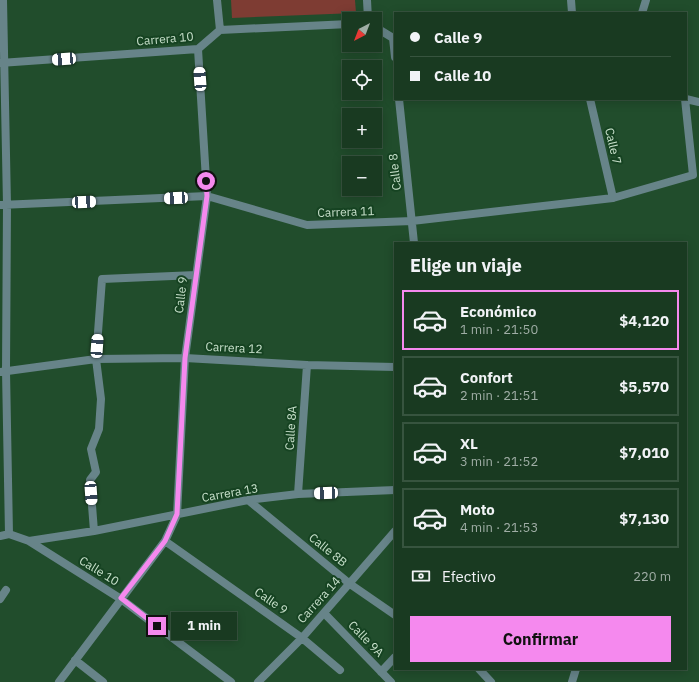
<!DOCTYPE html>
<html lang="es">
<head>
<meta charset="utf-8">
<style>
	body { margin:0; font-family:"IBM Plex Sans",sans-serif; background:#26452e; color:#f1f3f6; height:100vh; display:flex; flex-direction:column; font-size:15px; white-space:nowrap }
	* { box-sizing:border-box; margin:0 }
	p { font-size:13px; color:#9fada5 }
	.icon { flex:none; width:22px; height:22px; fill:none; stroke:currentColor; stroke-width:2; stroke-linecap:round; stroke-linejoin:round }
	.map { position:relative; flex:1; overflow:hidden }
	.sheet { position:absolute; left:394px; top:242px; width:293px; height:428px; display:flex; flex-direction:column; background:#193a21; border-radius:0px; box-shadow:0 2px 10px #0003,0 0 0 1px #37543f }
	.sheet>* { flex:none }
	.hud { position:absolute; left:394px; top:12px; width:293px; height:88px; border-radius:0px; box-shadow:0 2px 10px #0003,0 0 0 1px #37543f; display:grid; align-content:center; height:88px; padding:0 16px; background:#193a21 }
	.needle { width:26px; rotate:222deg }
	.buttons { position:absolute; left:342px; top:12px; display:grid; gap:8px }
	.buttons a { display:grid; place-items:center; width:40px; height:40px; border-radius:0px; background:#193a21; box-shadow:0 2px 10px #0003,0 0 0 1px #37543f; font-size:20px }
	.end { position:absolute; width:18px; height:18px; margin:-9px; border:5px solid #f589ee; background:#111; box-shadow:0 0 0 2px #111 }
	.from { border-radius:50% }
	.bubble { position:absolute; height:28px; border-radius:0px; background:#193a21; box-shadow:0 2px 10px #0003,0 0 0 1px #37543f; font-size:13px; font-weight:800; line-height:28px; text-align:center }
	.car { position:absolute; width:12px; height:24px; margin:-12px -6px; border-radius:5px; box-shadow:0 0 3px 1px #0007; background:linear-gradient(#fff 24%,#345 0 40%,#fff 0 76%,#345 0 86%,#fff 0) }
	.hud b { display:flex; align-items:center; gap:14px; height:38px; font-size:15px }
	.hud b+b { border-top:1px solid #37543f }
	.hud i { width:10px; height:10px; background:#f1f3f6 }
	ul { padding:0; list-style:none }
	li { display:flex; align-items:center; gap:12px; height:60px; margin:0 8px 6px; padding:0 8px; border:2px solid #37543f; border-radius:0px }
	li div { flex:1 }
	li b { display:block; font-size:15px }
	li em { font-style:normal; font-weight:800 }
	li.current { border-color:#f589ee }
	li>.icon { width:36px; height:36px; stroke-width:1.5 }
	h2 { padding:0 16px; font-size:18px; line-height:48px }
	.pay { display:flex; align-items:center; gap:10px; height:44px; padding:0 16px; font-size:15px }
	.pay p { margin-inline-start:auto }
	.button { display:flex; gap:8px; margin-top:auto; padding:8px 16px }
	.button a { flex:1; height:46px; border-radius:0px; background:#f589ee; color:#111; font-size:16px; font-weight:800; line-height:46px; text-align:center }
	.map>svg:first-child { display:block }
	.green { fill:#7e3c33 }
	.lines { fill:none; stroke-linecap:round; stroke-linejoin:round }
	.street { stroke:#678489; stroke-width:8 }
	.route { stroke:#f589ee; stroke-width:5 }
	.labels { text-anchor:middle; stroke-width:4; stroke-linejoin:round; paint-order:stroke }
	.street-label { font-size:12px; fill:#c9e1cc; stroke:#164322 }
</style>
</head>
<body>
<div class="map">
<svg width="699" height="682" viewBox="0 0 699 682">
	<rect width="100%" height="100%" fill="#214d2c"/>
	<path class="green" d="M231,0H355L356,13L232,18Z"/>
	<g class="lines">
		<path class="street" d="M3,0L7,205L6,371L9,534
			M217,0L220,30
			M367,0L368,19
			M571,0L572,13
			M642,13L646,0
			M375,27L393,38H395
			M393,38L395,57
			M0,63L198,49L220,30L349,24
			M399,99L414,243
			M590,99L613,198
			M686,99L699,102
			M0,205L207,196L307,225L412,221L613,198L693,175L685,99
			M0,372L96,359L185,358L307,365L395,367
			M298,494L307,365
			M248,500L350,584L395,615
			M94,531L90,480L96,472L91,449L99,429L101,399L96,359L102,279L196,275
			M0,536L9,534L29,541L94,531L248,500L298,494L395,490
			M29,541L121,599L231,682
			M165,541L302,638L340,670
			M0,599L6,590
			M324,613L391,682
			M75,660L103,682
			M479,669L491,682
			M381,672L395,657
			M59,682L165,541L177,515L185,358L207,196L198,49
			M258,682L302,638L395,531
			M572,682L576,669"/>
	</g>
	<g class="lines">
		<path class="route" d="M157,626L121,598L165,541L177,514L185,358L207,196L206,181"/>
	</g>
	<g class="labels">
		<g class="street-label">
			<text transform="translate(165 39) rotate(-5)" y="4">Carrera 10</text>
			<text transform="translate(613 146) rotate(77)" y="4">Calle 7</text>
			<text transform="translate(395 172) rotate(-96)" y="4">Calle 8</text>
			<text transform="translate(346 212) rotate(-2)" y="4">Carrera 11</text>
			<text transform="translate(181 295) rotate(-83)" y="4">Calle 9</text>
			<text transform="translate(234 348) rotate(3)" y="4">Carrera 12</text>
			<text transform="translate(291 428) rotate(-86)" y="4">Calle 8A</text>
			<text transform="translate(230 493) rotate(-10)" y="4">Carrera 13</text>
			<text transform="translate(328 550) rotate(39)" y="4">Calle 8B</text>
			<text transform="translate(99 571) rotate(32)" y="4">Calle 10</text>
			<text transform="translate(319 600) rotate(-48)" y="4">Carrera 14</text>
			<text transform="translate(271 601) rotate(35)" y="4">Calle 9</text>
			<text transform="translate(366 639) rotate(46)" y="4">Calle 9A</text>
		</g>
	</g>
</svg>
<div class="buttons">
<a><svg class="needle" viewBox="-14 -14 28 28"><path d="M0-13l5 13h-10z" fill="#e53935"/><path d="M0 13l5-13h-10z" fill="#9fada5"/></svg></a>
<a><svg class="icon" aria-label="locate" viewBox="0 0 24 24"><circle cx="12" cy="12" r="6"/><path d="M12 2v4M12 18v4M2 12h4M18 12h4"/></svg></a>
<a>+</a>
<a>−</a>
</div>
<i class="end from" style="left:206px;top:181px"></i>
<i class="end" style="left:157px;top:626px"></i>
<div class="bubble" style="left:171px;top:612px;width:66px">1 min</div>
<i class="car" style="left:64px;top:59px;rotate:266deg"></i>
<i class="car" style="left:200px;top:79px;rotate:356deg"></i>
<i class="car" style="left:176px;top:198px;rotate:267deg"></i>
<i class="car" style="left:84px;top:202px;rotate:87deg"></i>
<i class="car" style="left:97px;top:346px;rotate:4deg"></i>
<i class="car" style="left:91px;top:493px;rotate:176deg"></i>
<i class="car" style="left:326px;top:493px;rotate:268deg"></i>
<div class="hud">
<b><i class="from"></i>Calle 9</b>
<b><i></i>Calle 10</b>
</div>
<section class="sheet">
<h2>Elige un viaje</h2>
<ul>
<li class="current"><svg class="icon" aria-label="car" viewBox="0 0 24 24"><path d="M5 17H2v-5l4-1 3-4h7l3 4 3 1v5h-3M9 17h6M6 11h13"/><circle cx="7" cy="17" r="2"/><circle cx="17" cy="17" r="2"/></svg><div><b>Económico</b><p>1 min · 21:50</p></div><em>$4,120</em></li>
<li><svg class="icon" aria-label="car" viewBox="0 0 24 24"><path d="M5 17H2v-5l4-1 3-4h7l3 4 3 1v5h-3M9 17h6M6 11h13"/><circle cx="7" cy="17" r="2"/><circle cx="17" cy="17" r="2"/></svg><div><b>Confort</b><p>2 min · 21:51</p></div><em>$5,570</em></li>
<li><svg class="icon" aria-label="car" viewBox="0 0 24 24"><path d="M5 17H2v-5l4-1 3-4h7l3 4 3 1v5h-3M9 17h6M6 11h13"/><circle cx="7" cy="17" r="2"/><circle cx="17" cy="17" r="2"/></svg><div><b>XL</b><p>3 min · 21:52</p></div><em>$7,010</em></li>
<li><svg class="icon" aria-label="car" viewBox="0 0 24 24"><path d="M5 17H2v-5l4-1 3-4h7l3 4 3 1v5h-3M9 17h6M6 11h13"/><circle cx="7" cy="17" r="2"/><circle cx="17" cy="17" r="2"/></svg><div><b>Moto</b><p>4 min · 21:53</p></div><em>$7,130</em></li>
</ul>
<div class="pay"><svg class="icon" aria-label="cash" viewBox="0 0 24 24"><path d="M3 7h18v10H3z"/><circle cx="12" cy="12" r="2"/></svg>Efectivo<p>220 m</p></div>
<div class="button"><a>Confirmar</a></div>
</section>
</div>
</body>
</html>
